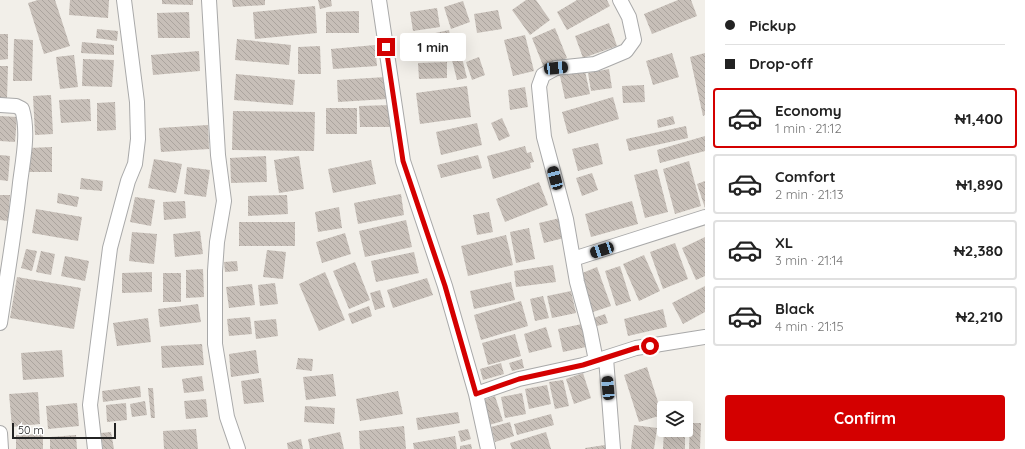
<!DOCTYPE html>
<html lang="en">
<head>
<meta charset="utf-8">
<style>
	body { margin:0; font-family:Quicksand,sans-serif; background:#f2f2f2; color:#222; height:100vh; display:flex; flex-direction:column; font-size:15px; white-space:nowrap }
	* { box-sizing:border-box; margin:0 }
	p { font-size:13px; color:#767676 }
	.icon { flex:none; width:22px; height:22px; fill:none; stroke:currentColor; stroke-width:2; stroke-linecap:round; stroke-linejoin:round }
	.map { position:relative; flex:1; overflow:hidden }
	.side { display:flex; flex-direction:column; background:#fff; width:320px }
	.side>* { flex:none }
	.top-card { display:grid; align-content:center; height:88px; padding:0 20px; background:#fff }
	.controls { position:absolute; left:657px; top:401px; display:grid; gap:8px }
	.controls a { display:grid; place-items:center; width:36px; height:36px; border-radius:4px; background:#fff; box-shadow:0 4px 16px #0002; font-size:20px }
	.scale { position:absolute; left:12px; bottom:10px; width:104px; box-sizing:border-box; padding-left:4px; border:2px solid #222; border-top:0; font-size:11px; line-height:14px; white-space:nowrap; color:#222; -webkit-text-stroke:3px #fff; paint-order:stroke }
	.end { position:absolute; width:18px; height:18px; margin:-9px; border:5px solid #d40000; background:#fff; box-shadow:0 0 0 2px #fff }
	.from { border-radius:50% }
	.bubble { position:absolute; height:28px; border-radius:4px; background:#fff; box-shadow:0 4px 16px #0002; font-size:13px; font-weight:800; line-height:28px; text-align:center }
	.car { position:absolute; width:12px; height:24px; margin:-12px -6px; border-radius:5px; box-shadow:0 0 3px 1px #0007; background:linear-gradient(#222 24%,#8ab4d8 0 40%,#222 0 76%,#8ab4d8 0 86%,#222 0) }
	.top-card b { display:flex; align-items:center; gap:14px; height:38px; font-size:15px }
	.top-card b+b { border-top:1px solid #e0e0e0 }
	.top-card i { width:10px; height:10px; background:#222 }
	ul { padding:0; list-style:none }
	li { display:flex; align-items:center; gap:12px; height:60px; margin:0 8px 6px; padding:0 12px; border:2px solid #e0e0e0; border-radius:4px }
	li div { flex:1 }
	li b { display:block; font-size:15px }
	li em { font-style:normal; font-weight:800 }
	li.active { border-color:#d40000 }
	li>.icon { width:36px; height:36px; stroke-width:1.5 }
	.primary-button { display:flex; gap:8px; margin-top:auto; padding:8px 20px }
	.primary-button a { flex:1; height:46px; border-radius:4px; background:#d40000; color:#fff; font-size:16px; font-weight:800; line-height:46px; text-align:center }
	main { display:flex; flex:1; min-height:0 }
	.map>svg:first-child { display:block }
	.building { fill:url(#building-back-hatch) }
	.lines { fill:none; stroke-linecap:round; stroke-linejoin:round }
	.minor-casing { stroke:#a9a9a9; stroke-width:16 }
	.minor { stroke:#fff; stroke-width:14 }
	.route { stroke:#d40000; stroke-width:5 }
</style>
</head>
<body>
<main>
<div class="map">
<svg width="705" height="449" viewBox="0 0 705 449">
	<defs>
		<pattern id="building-back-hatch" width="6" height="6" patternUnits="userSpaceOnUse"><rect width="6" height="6" fill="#c7bfb8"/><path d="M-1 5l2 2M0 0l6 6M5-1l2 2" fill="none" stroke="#aba49e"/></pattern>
	</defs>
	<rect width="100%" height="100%" fill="#f2efe9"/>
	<path class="building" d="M38,0H55L70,46L44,54L28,3Z
		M70,0H109L108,18L69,15Z
		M162,0H193V5L162,4Z
		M232,0H265V5L233,7Z
		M318,0H331L332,6L320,9Z
		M526,0H536L550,20L530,35L512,10Z
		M577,0H607L610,6L567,30L557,12Z
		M678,0H691L697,16L652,34L644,14Z
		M463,1L470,22L451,29L444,7Z
		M315,6L317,33L255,39L253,12Z
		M437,8L440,27L413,31L410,12Z
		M498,10L502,29L477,33L474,14Z
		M359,11V33H326V12Z
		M189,12L190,38H158L157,13Z
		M609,23L617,46L583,58L575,36Z
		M555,28L567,58L544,68L532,38Z
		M97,29L118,31L117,41L96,38Z
		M449,30L453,50L421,57L417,37Z
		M0,34H8V59L0,60Z
		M525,35L534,71L513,76L504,40Z
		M14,39L33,40L32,81H13Z
		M237,39L291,45L289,65L235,60Z
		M82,42L114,45V55L81,53Z
		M375,45L377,66L333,69L331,49Z
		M320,46L321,74H298V47Z
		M199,51L200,71L153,75L151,55Z
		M672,53L679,77L653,85L646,61Z
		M705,53V115L703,116L690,57Z
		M74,55L78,87L60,89L56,57Z
		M479,57L485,75L472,80L466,62Z
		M462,58L467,78L457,80L452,60Z
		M83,59L114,60L112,87L82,86Z
		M447,62V78L419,79L418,63Z
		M0,66H8L7,99H0Z
		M609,69L612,88L591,91L588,73Z
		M585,71L590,94L565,99L560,76Z
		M236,74L295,80L293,105L234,100Z
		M386,77L387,99L338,102L337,80Z
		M644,85L645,102L623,103L622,86Z
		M467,86L471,117L420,124L416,93Z
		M525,87L528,107L510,110L508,90Z
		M51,95L53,134L35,135L33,96Z
		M613,97L619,119L568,134L562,112Z
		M90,99L91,121L61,123L59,100Z
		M115,102L116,130L97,131V103Z
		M391,105V127H360L359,106Z
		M326,108H357V134H326Z
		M233,111L315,112L314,151L232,150Z
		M0,116L17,117L15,142L0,141Z
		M673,116L675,124L658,128L657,120Z
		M502,118L510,136L499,141L491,123Z
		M477,123L482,145L441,155L436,132Z
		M208,125L209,149L161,152L159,128Z
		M686,126L688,138L629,151L626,139Z
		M705,136V151L660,163L657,150Z
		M598,143L603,164L578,171L572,149Z
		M525,146L527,153L531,152L534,162L530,163L531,168L493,179L487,156Z
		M52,147V172H29V148Z
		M0,155L10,156L8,181L0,180Z
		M478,155L482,168L441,178L437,165Z
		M266,156L267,182L231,183L230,158Z
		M299,156L304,189L279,193L274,160Z
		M154,159L182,164L176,193L148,188Z
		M371,160L376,184L333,193L328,169Z
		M689,161L701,206L675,214L663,169Z
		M187,167L210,170L206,197L184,194Z
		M657,169L668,212L645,218L634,175Z
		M592,173L598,190L582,196L576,178Z
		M81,178L103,181L102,191L80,189Z
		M705,181V208L697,184Z
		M539,182L548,205L505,222L496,199Z
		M58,193L79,197L77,207L57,203Z
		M401,194L404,215L358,224L354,203Z
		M0,195H10L8,221L0,220Z
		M287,195L288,214L248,216V196Z
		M135,197L155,200L151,226L130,222Z
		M185,201L186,218L164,220L163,202Z
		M632,201L638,224L591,237L585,214Z
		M339,207L342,228L318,232L315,212Z
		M36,209L82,217L78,241L32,233Z
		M489,212L493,232L477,235L473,215Z
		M560,218L564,238L544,243L539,223Z
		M406,220L412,247L365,257L359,231Z
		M239,222H295V246H239Z
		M529,228L535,259L516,263L510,232Z
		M200,231L203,254L175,257L173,234Z
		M132,232L157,234L154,264L129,261Z
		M345,233L351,254L322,263L316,242Z
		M506,235L513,265L468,276L461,246Z
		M705,237V276L696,280L682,248Z
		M675,243L688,279L663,289L650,252Z
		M26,249L37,251L32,271L21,268Z
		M267,250L286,252L283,279L263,277Z
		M41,251L55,254L51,275L36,272Z
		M414,252L419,273L376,282L371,261Z
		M644,255L660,291L639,301L623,264Z
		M65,256L89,261L85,281L61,276Z
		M237,261L238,271L225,272L224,262Z
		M355,262L370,300L349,309L333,271Z
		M553,265L556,282L516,287L514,271Z
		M620,266L631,301L616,306L605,271Z
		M597,267L611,306L593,312L580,274Z
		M203,269L204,297L186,298V270Z
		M152,272V292L122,293V273Z
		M325,272L345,320L319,331L299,284Z
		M163,273H181V302H163Z
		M17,277L81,288L74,329L10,318Z
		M427,278L433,295L393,308L387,290Z
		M511,282L515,300L474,309L470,291Z
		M275,283L278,304L260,306L258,285Z
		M252,284L255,305L229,308L226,287Z
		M705,286V312L683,324L672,303Z
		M380,290L385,307L375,310L370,293Z
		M571,291L576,313L552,318L547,296Z
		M543,296L549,318L535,321L530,299Z
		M521,301L528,326L481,340L474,315Z
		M198,304L201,322L160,327L158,309Z
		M369,306L372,316L352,324L348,314Z
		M663,309L667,327L628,336L624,319Z
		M605,314L608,323L597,326L594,318Z
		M250,317L252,334L229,336L227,319Z
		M148,318L151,342L117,346L113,323Z
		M276,319L278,336L256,339L254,321Z
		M582,324L586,347L563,352L558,329Z
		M546,327L552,347L529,353L524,334Z
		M515,334L521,356L488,365L482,343Z
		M202,344L204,365L162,368L161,346Z
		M62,350L64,377L23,380L21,353Z
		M256,350L259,373L231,377L229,354Z
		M298,358L313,359L312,371L296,369Z
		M522,359L524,368L512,371L509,363Z
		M501,363L504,374L483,380L480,369Z
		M647,367L662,415L639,422L624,375Z
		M583,373L591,398L574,404L566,379Z
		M333,374L336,396L306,400L303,377Z
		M202,376L204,391L184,393L182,379Z
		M261,378L264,402L244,404L241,381Z
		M563,380L569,406L555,409L549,382Z
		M547,385L551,404L529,409L525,389Z
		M140,386L141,397L103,402L102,391Z
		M148,388H153L155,418H151Z
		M398,391L403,414L360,421L356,399Z
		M38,392L40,424L12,427L9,394Z
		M522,393L526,414L505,418L501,397Z
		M495,396L503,421L489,425L481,401Z
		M206,399L208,417L186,419L184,401Z
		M145,401L147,415L132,417L130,404Z
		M77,403L79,426L48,429L46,406Z
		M126,403L127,420L107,422L106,405Z
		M305,406L335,408L334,424L304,422Z
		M458,412L460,423L418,430L416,418Z
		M551,414L554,425L517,435L514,424Z
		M510,422L514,436L495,442L491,427Z
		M690,423H701L700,449H689Z
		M634,425L657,428L654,449H631Z
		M404,426L406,449H360L359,431Z
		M196,429L198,449H164L163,431Z
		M468,429L471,439L461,442L458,431Z
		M664,430H685V449H663Z
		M111,432L114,449H103L101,433Z
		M340,432L344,449H310L308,439Z
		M546,432L551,449H512L510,443Z
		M43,434V449H16V435Z
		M76,435L77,449H50V437Z
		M455,436L457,449H414L413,443Z
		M301,439L303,449H288L287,443Z
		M471,444L472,449H460V446Z
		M605,445V449H585V448Z"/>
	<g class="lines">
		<g class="minor-casing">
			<path id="minor" d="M209,0L218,155L224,201L217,242L215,271V344L227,417L238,449
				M379,0L403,161L445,286L476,394L488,449
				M0,105L16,106L22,109C29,132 23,159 20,183C15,230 7,276 0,323
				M573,259L705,217
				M606,358L613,449
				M596,361L590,330L577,282L566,219L544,137L539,86L543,75L556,68L595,64L626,51L634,40L629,17L620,0
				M476,394L519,379L583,365L636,348L705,337
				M0,433L1,449
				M95,449L90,405L110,248L128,181L135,164L138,139L137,102L124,0"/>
		</g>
		<use href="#minor" class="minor"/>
	</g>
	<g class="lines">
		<path class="route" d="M386,47L403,161L445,286L476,394L519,379L583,365L636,348L650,346"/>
	</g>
</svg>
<div class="controls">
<a><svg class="icon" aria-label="layers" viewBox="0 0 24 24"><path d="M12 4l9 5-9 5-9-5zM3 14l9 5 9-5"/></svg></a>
</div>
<div class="scale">50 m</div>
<i class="end from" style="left:650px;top:346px"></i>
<i class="end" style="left:386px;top:47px"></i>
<div class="bubble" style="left:400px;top:33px;width:66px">1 min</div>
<i class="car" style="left:556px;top:68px;rotate:84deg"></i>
<i class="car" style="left:555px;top:178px;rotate:345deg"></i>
<i class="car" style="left:602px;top:250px;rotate:252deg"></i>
<i class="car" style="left:608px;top:388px;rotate:355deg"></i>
</div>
<section class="side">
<div class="top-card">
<b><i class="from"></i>Pickup</b>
<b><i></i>Drop-off</b>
</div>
<ul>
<li class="active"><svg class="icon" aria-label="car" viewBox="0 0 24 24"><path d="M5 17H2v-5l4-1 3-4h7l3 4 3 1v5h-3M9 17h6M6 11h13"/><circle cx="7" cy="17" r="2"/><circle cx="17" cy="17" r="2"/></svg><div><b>Economy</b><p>1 min · 21:12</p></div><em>₦1,400</em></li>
<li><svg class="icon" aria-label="car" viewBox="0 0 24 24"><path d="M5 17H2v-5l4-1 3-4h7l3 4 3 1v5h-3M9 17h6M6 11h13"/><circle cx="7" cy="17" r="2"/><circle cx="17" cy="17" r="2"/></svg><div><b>Comfort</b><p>2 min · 21:13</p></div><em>₦1,890</em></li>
<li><svg class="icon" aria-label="car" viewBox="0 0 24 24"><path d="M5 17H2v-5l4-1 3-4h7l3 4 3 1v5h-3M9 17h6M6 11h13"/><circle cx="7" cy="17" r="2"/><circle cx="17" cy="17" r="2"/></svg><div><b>XL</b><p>3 min · 21:14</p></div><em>₦2,380</em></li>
<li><svg class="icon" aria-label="car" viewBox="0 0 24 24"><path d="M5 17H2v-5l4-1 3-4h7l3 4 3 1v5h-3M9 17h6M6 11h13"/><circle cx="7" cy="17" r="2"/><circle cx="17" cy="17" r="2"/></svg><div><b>Black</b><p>4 min · 21:15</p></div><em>₦2,210</em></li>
</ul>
<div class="primary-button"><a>Confirm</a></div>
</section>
</main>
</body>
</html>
